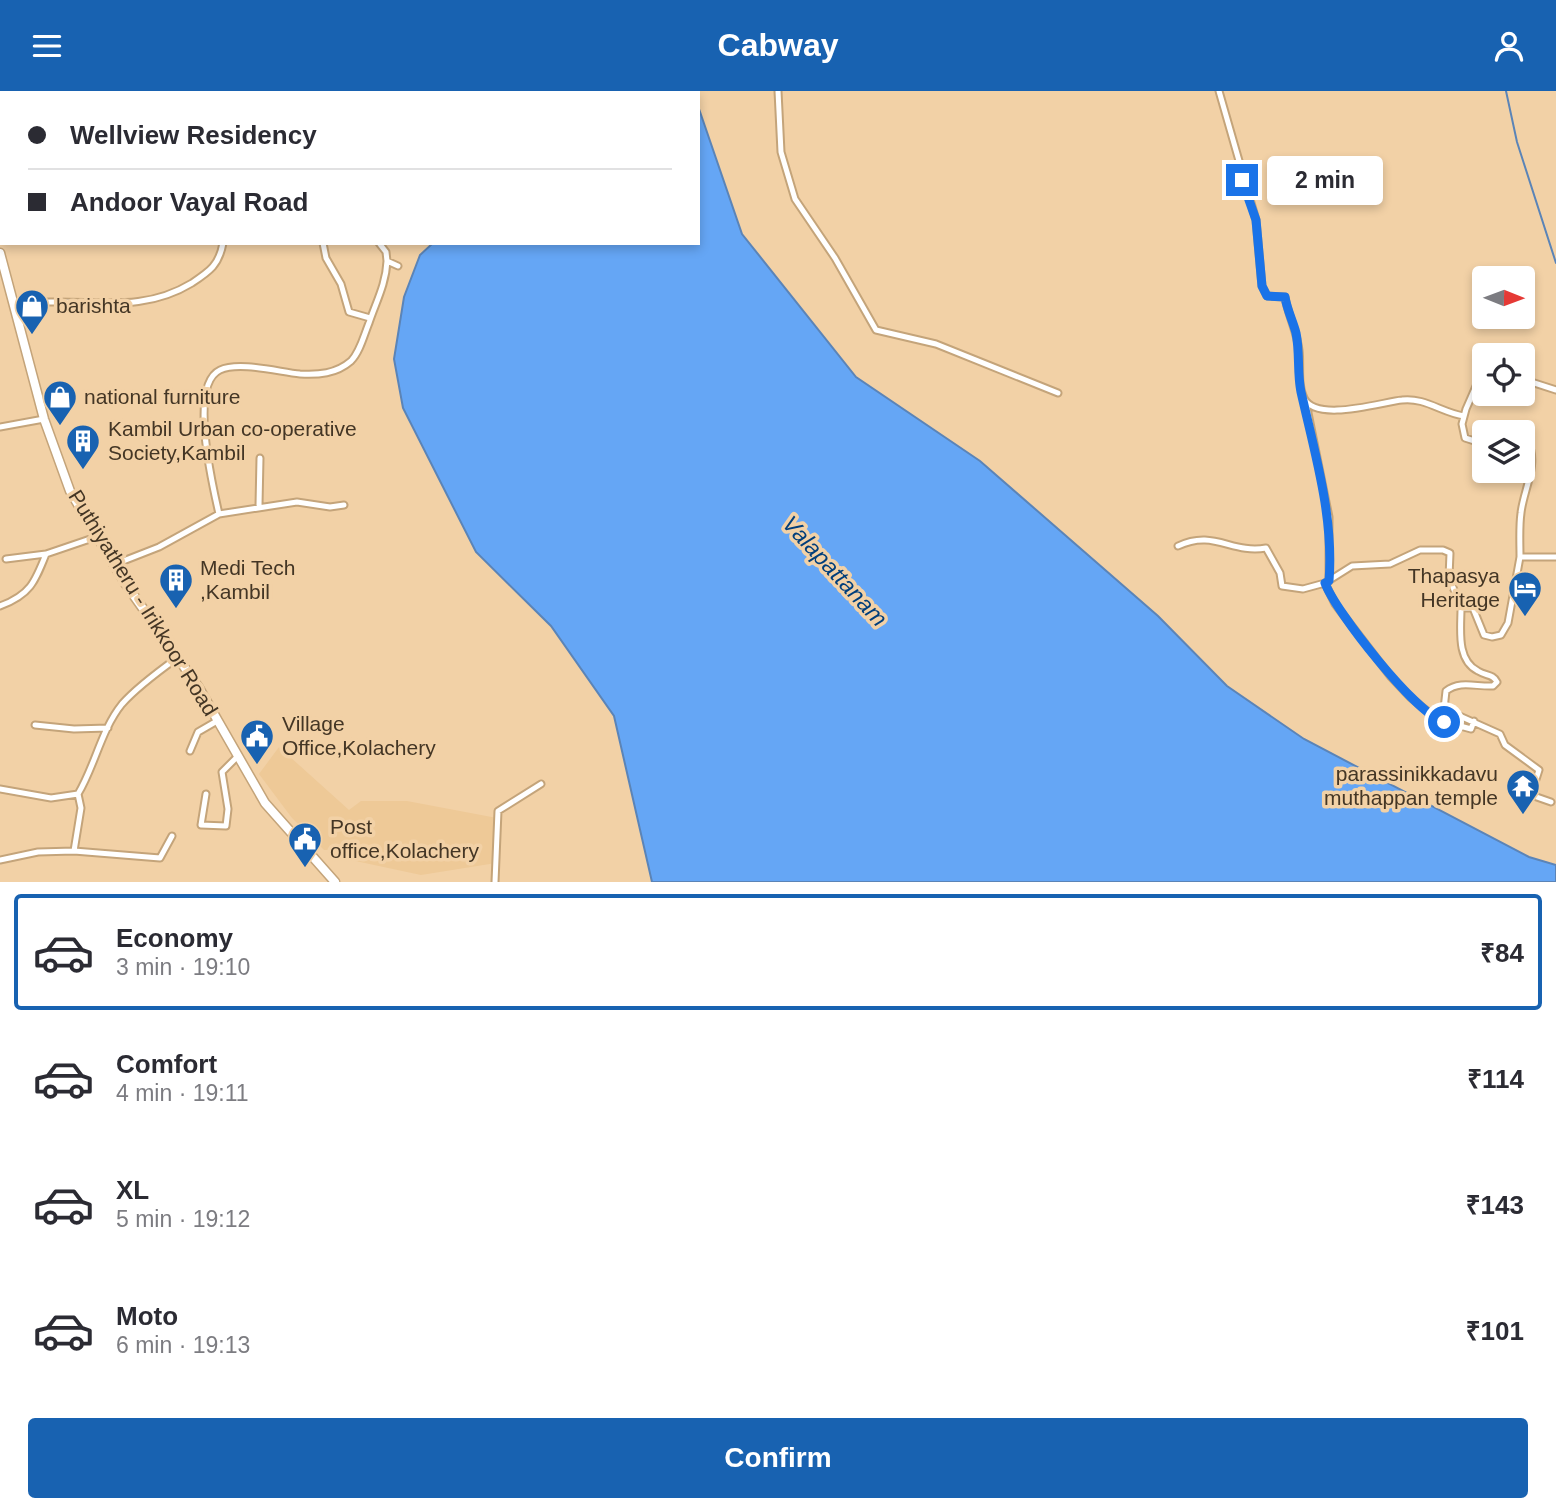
<!DOCTYPE html>
<html lang="en">
<head>
<meta charset="utf-8">
<style>
	body { margin:0; font-family:Arial,sans-serif; background:#f2f2f3; color:#2b2b33; height:100vh; display:flex; flex-direction:column; font-size:26px; white-space:nowrap }
	* { box-sizing:border-box; margin:0 }
	p { font-size:23px; color:#7c7c81 }
	.icon { flex:none; width:38px; height:38px; fill:none; stroke:currentColor; stroke-width:2; stroke-linecap:round; stroke-linejoin:round }
	.map { position:relative; height:791px; overflow:hidden }
	.drawer { display:flex; flex-direction:column; background:#fff; flex:1 }
	.drawer>* { flex:none }
	.banner { position:absolute; left:0px; top:0px; width:700px; height:154px; box-shadow:0 4px 10px #0003; display:grid; align-content:center; height:154px; padding:0 28px; background:#fff }
	.needle { width:46px; rotate:91deg }
	.buttons { position:absolute; left:1472px; top:175px; display:grid; gap:14px }
	.buttons a { display:grid; place-items:center; width:63px; height:63px; border-radius:7px; background:#fff; box-shadow:0 4px 10px #0003; font-size:35px }
	.end { position:absolute; width:32px; height:32px; margin:-16px; border:9px solid #1a73e8; background:#fff; box-shadow:0 0 0 4px #fff }
	.from { border-radius:50% }
	.bubble { position:absolute; height:49px; border-radius:7px; background:#fff; box-shadow:0 4px 10px #0003; font-size:23px; font-weight:600; line-height:49px; text-align:center }
	.banner b { display:flex; align-items:center; gap:24px; height:66px; font-size:26px }
	.banner b+b { border-top:2px solid #e1e1e2 }
	.banner i { width:18px; height:18px; background:#2b2b33 }
	ul { padding:12px 0 0; list-style:none }
	li { display:flex; align-items:center; gap:21px; height:116px; margin:0 14px 10px; padding:0 14px; border:4px solid transparent; border-radius:7px }
	li div { flex:1 }
	li b { display:block; font-size:26px }
	li em { font-style:normal; font-weight:600 }
	li.selected { border-color:#1862b1 }
	li>.icon { width:63px; height:63px; stroke-width:1.5 }
	.action { display:flex; gap:14px; margin-top:auto; padding:14px 28px }
	.action a { flex:1; height:80px; border-radius:7px; background:#1862b1; color:#fff; font-size:28px; font-weight:600; line-height:80px; text-align:center }
	header { display:flex; justify-content:space-between; align-items:center; height:91px; padding:0 28px; background:#1862b1; color:#fff; font-size:32px; font-weight:600 }
	.map>svg:first-child { display:block }
	.built { fill:#eec997 }
	.water { fill:#65a6f5; stroke:#5b84b7; stroke-width:2 }
	.lines { fill:none; stroke-linecap:round; stroke-linejoin:round }
	.stream { stroke:#5b84b7; stroke-width:2 }
	.street-casing { stroke:#c4a47a; stroke-width:9 }
	.secondary-casing { stroke:#c4a47a; stroke-width:11 }
	.street { stroke:#fff; stroke-width:5 }
	.secondary { stroke:#fff; stroke-width:8 }
	.route { stroke:#1a73e8; stroke-width:9 }
	.labels { text-anchor:middle; stroke-width:7; stroke-linejoin:round; paint-order:stroke }
	.poi-label { font-size:21px; fill:#443625; stroke:#f2d1a6; text-anchor:start }
	.street-label { font-size:21px; fill:#443625; stroke:#f2d1a6 }
	.water-label { font-size:23px; font-style:italic; fill:#003e7b; stroke:#f2d1a6 }
</style>
</head>
<body>
<header><svg class="icon" aria-label="menu" viewBox="0 0 24 24"><path d="M4 6h16M4 12h16M4 18h16"/></svg>Cabway<svg class="icon" aria-label="person" viewBox="0 0 24 24"><circle cx="12" cy="8" r="4"/><path d="M4 21q1-7 8-7t8 7"/></svg></header>
<div class="map">
<svg width="1556" height="791" viewBox="0 0 1556 791">
	<rect width="100%" height="100%" fill="#f2d1a6"/>
	<path class="built" d="M279,656L349,719L361,710H407L497,727L496,772L421,784L346,768L338,759H324L292,727L259,683Z"/>
	<path class="water" d="M403,0H693L694,2H404Z
		M698,15L742,143L856,286L980,370L1158,525L1227,595L1304,648L1529,766L1556,774V791H652L614,625L551,535L476,461L403,317L394,268L404,206L420,164L433,152H698Z"/>
	<g class="lines">
		<path class="stream" d="M1506,0L1517,51L1556,172"/>
		<g class="street-casing">
			<path id="street" d="M778,0L781,61L795,108L835,167L876,239L936,253L1058,302
				M1219,0L1256,129L1262,195L1267,205L1285,206C1288,224 1297,241 1299,259C1301,274 1297,293 1304,307C1316,332 1382,311 1402,309C1424,306 1443,322 1464,325
				M323,152L326,167L341,193L349,221L370,227
				M379,152L386,161L387,170L398,175
				M14,215C77,202 133,228 192,192C210,180 219,174 223,152
				M1484,277L1466,318L1462,333L1465,347L1484,353
				M1522,288L1556,299
				M1306,312L1329,426V490
				M0,336L44,328
				M259,414L260,367
				M219,423C213,396 188,294 220,279C239,270 279,281 300,283C318,284 336,283 351,270C360,261 364,244 369,232C376,211 386,193 387,170
				M1178,455C1214,438 1231,463 1266,457L1280,482L1282,495L1303,498L1325,492L1335,513L1391,586L1410,606L1438,629L1471,638L1474,630
				M1520,466C1520,451 1519,436 1521,422C1523,401 1539,372 1528,352H1522
				M6,468L46,463
				M113,474L159,456L219,423L297,411L330,416L344,414
				M1325,492L1352,475L1390,473L1420,459H1443L1450,462L1449,486L1461,517
				M0,515C30,504 35,491 46,463L96,446
				M35,634L74,638L108,637
				M190,660L198,641L217,630
				M0,698L51,707L78,703
				M206,703L201,734L226,735L228,718L222,681L237,666
				M1551,711L1531,704L1539,679L1505,654L1500,643L1444,618L1446,600C1460,589 1476,596 1493,595L1497,591C1493,583 1486,585 1478,580C1456,569 1461,538 1461,517H1473L1484,544L1492,546L1501,544L1508,532L1520,466H1556
				M74,760L160,767L172,745
				M0,769L38,761L74,760L81,717L78,703C95,675 101,639 122,613C137,596 159,580 177,567
				M495,791L498,720L541,693"/>
		</g>
		<g class="secondary-casing">
			<path id="secondary" d="M0,162L44,328L70,400L125,492L199,597L265,712L335,791"/>
		</g>
		<use href="#street" class="street"/>
		<use href="#secondary" class="secondary"/>
	</g>
	<g class="lines">
		<path class="route" d="M1242,89L1256,129L1262,195L1267,205L1285,206C1287,219 1293,230 1296,242C1300,261 1297,282 1301,301C1315,363 1334,426 1329,490L1325,492C1335,520 1416,623 1444,631"/>
	</g>
	<defs>
		<g id="shop-pin" transform="scale(1.75)"><path d="M0 17L-7.5 6A9.5 9.5 0 1 1 7.5 6Z" fill="#1862b1" stroke="#f2d1a6"/><path d="M-5-2.5h2.3a2.7 3.5 0 0 1 5.4 0H5L5.5 6h-11ZM-1.5-2.5h3a1.5 2.3 0 0 0-3 0Z" fill="#fff"/></g>
		<g id="building-pin" transform="scale(1.75)"><path d="M0 17L-7.5 6A9.5 9.5 0 1 1 7.5 6Z" fill="#1862b1" stroke="#f2d1a6"/><path d="M-4-6H4V6H1V3H-1V6H-4ZM-2.5-4.3h1.7v1.8h-1.7ZM.8-4.3h1.7v1.8H.8ZM-2.5-1h1.7V.8h-1.7ZM.8-1h1.7V.8H.8Z" fill="#fff"/></g>
		<g id="hotel-pin" transform="scale(1.75)"><path d="M0 17L-7.5 6A9.5 9.5 0 1 1 7.5 6Z" fill="#1862b1" stroke="#f2d1a6"/><path d="M-6-4.5h1.5V1H6V5H4.5V3h-9V5H-6ZM-4 0a1.8 1.8 0 1 1 3.6 0ZM.5 0V-2.5h3Q6-2.5 6 0Z" fill="#fff"/></g>
		<g id="civic-pin" transform="scale(1.75)"><path d="M0 17L-7.5 6A9.5 9.5 0 1 1 7.5 6Z" fill="#1862b1" stroke="#f2d1a6"/><path d="M-.6-6.5H3V-4.5H.6V-3L4-1V1h2V6H-6V1h2V-1L-.6-3ZM-1.2 2.5V6h2.4V2.5Z" fill="#fff"/></g>
		<g id="temple-pin" transform="scale(1.75)"><path d="M0 17L-7.5 6A9.5 9.5 0 1 1 7.5 6Z" fill="#1862b1" stroke="#f2d1a6"/><path d="M0-6L5-2H3V0L6.5 2.5H4V6H1.5V3h-3V6H-4V2.5H-6.5L-3 0V-2H-5Z" fill="#fff"/></g>
	</defs>
	<g fill-rule="evenodd">
		<use href="#shop-pin" x="32" y="215"/>
		<use href="#shop-pin" x="60" y="306"/>
		<use href="#building-pin" x="83" y="350"/>
		<use href="#building-pin" x="176" y="489"/>
		<use href="#hotel-pin" x="1525" y="497"/>
		<use href="#civic-pin" x="257" y="645"/>
		<use href="#temple-pin" x="1523" y="695"/>
		<use href="#civic-pin" x="305" y="748"/>
	</g>
	<g class="labels">
		<g class="poi-label">
			<text x="56" y="222">barishta</text>
			<text x="84" y="313">national furniture</text>
			<text x="108" y="345">Kambil Urban co-operative<tspan x="108" dy="24">Society,Kambil</tspan></text>
			<text x="200" y="484">Medi Tech<tspan x="200" dy="24">,Kambil</tspan></text>
			<text x="1500" y="492" text-anchor="end">Thapasya<tspan x="1500" dy="24">Heritage</tspan></text>
			<text x="282" y="640">Village<tspan x="282" dy="24">Office,Kolachery</tspan></text>
			<text x="1498" y="690" text-anchor="end">parassinikkadavu<tspan x="1498" dy="24">muthappan temple</tspan></text>
			<text x="330" y="743">Post<tspan x="330" dy="24">office,Kolachery</tspan></text>
		</g>
		<g class="street-label">
			<text transform="translate(143 512) rotate(58)" y="7">Puthiyatheru - Irikkoor Road</text>
		</g>
		<g class="water-label">
			<text transform="translate(835 480) rotate(47)" y="8">Valapattanam</text>
		</g>
	</g>
</svg>
<div class="buttons">
<a><svg class="needle" viewBox="-14 -14 28 28"><path d="M0-13l5 13h-10z" fill="#e53935"/><path d="M0 13l5-13h-10z" fill="#7c7c81"/></svg></a>
<a><svg class="icon" aria-label="locate" viewBox="0 0 24 24"><circle cx="12" cy="12" r="6"/><path d="M12 2v4M12 18v4M2 12h4M18 12h4"/></svg></a>
<a><svg class="icon" aria-label="layers" viewBox="0 0 24 24"><path d="M12 4l9 5-9 5-9-5zM3 14l9 5 9-5"/></svg></a>
</div>
<i class="end from" style="left:1444px;top:631px"></i>
<i class="end" style="left:1242px;top:89px"></i>
<div class="bubble" style="left:1267px;top:65px;width:116px">2 min</div>
<div class="banner">
<b><i class="from"></i>Wellview Residency</b>
<b><i></i>Andoor Vayal Road</b>
</div>
</div>
<section class="drawer">
<ul>
<li class="selected"><svg class="icon" aria-label="car" viewBox="0 0 24 24"><path d="M5 17H2v-5l4-1 3-4h7l3 4 3 1v5h-3M9 17h6M6 11h13"/><circle cx="7" cy="17" r="2"/><circle cx="17" cy="17" r="2"/></svg><div><b>Economy</b><p>3 min · 19:10</p></div><em>₹84</em></li>
<li><svg class="icon" aria-label="car" viewBox="0 0 24 24"><path d="M5 17H2v-5l4-1 3-4h7l3 4 3 1v5h-3M9 17h6M6 11h13"/><circle cx="7" cy="17" r="2"/><circle cx="17" cy="17" r="2"/></svg><div><b>Comfort</b><p>4 min · 19:11</p></div><em>₹114</em></li>
<li><svg class="icon" aria-label="car" viewBox="0 0 24 24"><path d="M5 17H2v-5l4-1 3-4h7l3 4 3 1v5h-3M9 17h6M6 11h13"/><circle cx="7" cy="17" r="2"/><circle cx="17" cy="17" r="2"/></svg><div><b>XL</b><p>5 min · 19:12</p></div><em>₹143</em></li>
<li><svg class="icon" aria-label="car" viewBox="0 0 24 24"><path d="M5 17H2v-5l4-1 3-4h7l3 4 3 1v5h-3M9 17h6M6 11h13"/><circle cx="7" cy="17" r="2"/><circle cx="17" cy="17" r="2"/></svg><div><b>Moto</b><p>6 min · 19:13</p></div><em>₹101</em></li>
</ul>
<div class="action"><a>Confirm</a></div>
</section>
</body>
</html>
